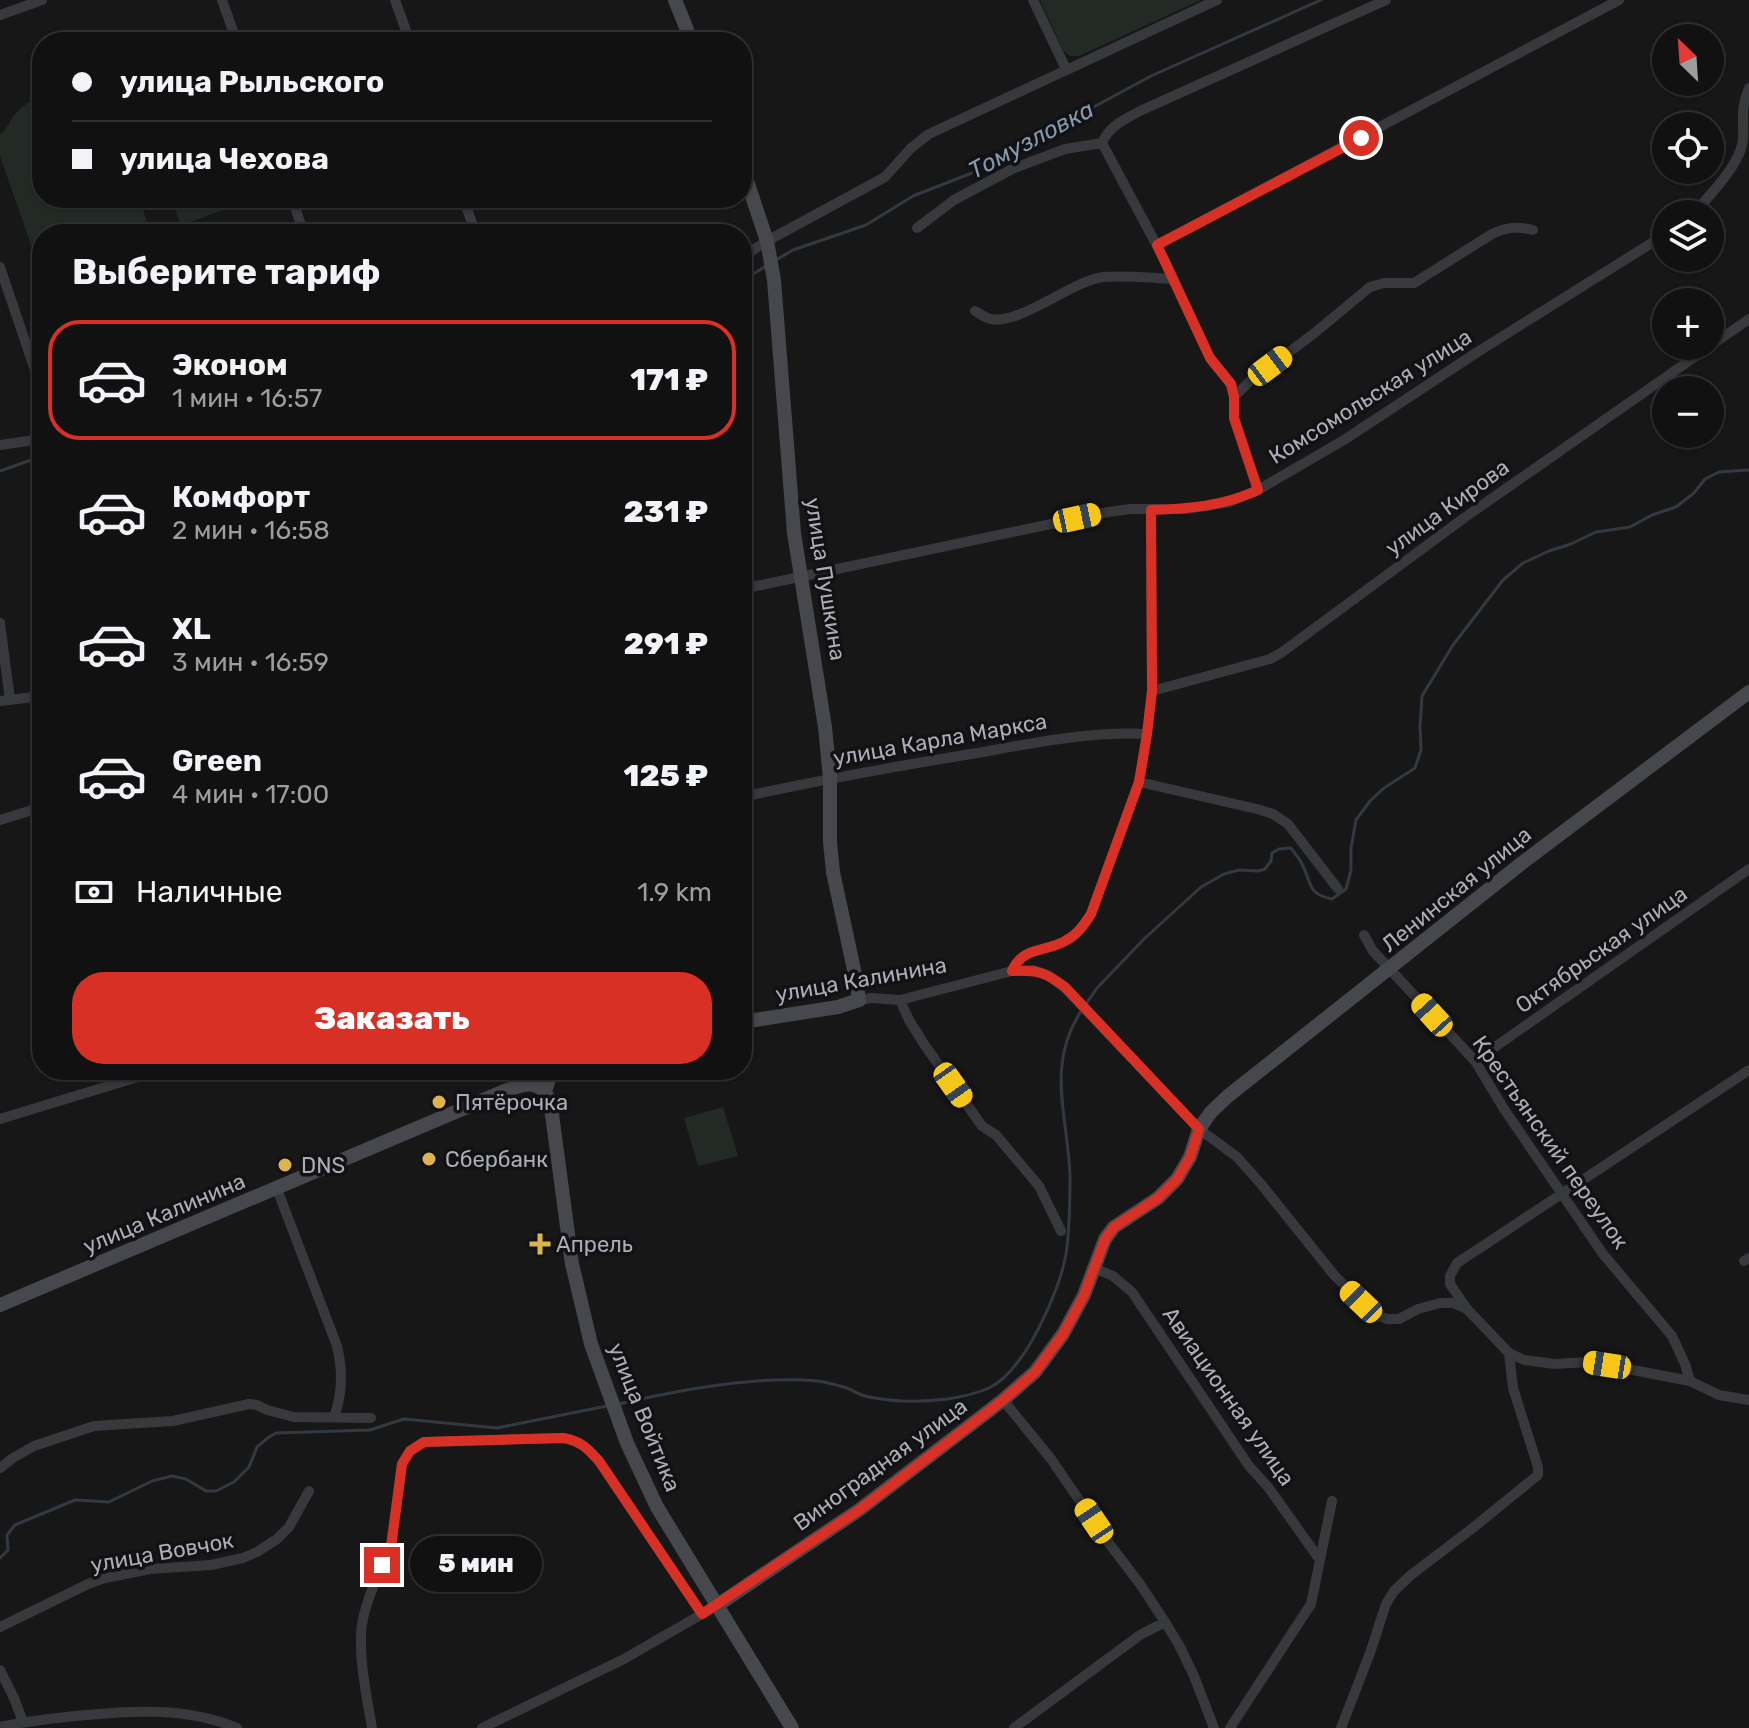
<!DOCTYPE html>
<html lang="ru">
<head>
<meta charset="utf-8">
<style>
	body { margin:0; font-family:Rubik,sans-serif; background:#1e1f20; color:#f1f3f6; height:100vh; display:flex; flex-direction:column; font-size:30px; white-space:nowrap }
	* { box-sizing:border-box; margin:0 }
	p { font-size:26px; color:#9c9d9f }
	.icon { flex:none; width:44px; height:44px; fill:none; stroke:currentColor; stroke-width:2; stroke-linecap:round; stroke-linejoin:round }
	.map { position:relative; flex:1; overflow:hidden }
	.sheet { position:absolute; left:32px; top:224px; width:720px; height:856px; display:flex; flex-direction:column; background:#111112; border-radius:32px; box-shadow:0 2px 6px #0004,0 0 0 2px #303132 }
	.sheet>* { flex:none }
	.top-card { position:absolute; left:32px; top:32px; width:720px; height:176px; border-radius:32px; box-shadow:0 2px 6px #0004,0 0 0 2px #303132; display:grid; align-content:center; height:176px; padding:0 40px; background:#111112 }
	.needle { width:52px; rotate:335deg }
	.controls { position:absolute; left:1652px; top:24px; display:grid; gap:16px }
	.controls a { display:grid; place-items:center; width:72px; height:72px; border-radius:50%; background:#111112; box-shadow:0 2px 6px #0004,0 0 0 2px #303132; font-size:40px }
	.end { position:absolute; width:36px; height:36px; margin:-18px; border:10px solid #d93025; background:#fff; box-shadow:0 0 0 4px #fff }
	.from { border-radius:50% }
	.bubble { position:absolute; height:56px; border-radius:28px; background:#111112; box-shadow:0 2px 6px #0004,0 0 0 2px #303132; font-size:26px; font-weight:800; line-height:56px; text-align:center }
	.car { position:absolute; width:24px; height:48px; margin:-24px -12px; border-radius:10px; box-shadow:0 0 6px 2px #0007; background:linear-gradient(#f5c518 24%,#345 0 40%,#f5c518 0 76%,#345 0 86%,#f5c518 0) }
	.top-card b { display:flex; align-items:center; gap:28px; height:76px; font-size:30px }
	.top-card b+b { border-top:2px solid #303132 }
	.top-card i { width:20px; height:20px; background:#f1f3f6 }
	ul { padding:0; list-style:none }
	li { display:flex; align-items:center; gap:24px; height:120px; margin:0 16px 12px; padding:0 24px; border:4px solid transparent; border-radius:32px }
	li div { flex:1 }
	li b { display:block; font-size:30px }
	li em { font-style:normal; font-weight:800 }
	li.current { border-color:#d93025 }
	li>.icon { width:72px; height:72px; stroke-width:1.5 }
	h2 { padding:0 40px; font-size:36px; line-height:96px }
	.pay { display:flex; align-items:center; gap:20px; height:88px; padding:0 40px; font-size:30px }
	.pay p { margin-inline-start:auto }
	.button { display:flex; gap:16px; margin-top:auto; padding:16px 40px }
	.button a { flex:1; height:92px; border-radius:32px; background:#d93025; color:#fff; font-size:32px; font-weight:800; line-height:92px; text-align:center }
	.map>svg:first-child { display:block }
	.green { fill:#232a25 }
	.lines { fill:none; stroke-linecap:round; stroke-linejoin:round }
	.stream { stroke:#323940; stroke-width:3 }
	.street { stroke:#38393d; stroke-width:10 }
	.secondary { stroke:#47484d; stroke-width:14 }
	.route { stroke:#d93025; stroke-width:10 }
	.poi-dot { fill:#dcb34c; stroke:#121214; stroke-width:3 }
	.labels { text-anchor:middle; stroke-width:7; stroke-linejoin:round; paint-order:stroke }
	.street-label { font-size:22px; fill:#abaeb7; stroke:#121214 }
	.poi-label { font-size:22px; fill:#abaeb7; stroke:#121214; text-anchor:start }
	.water-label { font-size:24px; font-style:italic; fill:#8699ad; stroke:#121214 }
</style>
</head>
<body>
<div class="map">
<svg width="1749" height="1728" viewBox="0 0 1749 1728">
	<rect width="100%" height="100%" fill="#171718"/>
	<path class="green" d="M1040,0H1201L1079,56H1070L1063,50Z
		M42,95V198H139L151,234H42V276L0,156V134C7,129 8,124 13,117C20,107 30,101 42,95Z
		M171,198H258L181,225Z
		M723,1107L738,1156L698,1166L684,1118Z"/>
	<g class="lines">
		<path class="stream" d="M776,260L793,250L866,225L913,196L972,173L1151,76L1321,0
			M742,281L766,266
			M0,471L42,456
			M1086,1004L1097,988L1144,939L1201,887L1224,874L1239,870L1258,871L1265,869L1271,861L1272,853L1279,849L1291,848C1295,854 1300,859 1303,866C1312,885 1308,894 1332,899L1346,889L1351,870V848L1356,820L1370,801L1384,788L1415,768L1421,750L1420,727L1422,696L1453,645L1503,580L1523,563L1549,551L1571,544L1596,532L1630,527L1652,515L1676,507L1694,493L1705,479L1719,472L1749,470
			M619,1404C679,1390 756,1375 817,1381C827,1382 837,1385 847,1388C854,1391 861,1396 869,1397C894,1402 923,1402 948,1399C960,1397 978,1393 989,1388C1024,1372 1060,1291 1066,1254C1070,1229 1070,1201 1070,1175C1068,1117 1045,1064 1082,1010
			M0,1558L8,1550L7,1535L15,1525L75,1500L109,1502L152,1481L172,1476L186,1479L206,1491H216L234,1482L249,1467L257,1447L269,1437L276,1433L370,1430L404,1419L497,1428L607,1406"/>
		<path class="street" d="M222,0L237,42
			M395,0L410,42
			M1033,0L1066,69
			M0,15L42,0
			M1102,143L1163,257L1210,358L1231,384L1234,397V418L1258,490
			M292,198L304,234
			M463,198L476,234
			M1693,214C1709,196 1741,164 1743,139C1744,120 1740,108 1749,88
			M917,228L954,200L1012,169L1065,149L1102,143C1110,125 1124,120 1140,111L1386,0
			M1157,245L1619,0
			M742,257L767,241L885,177L911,148L929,134L1217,0
			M0,267L42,391
			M975,311C980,314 985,318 991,319C1020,325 1072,281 1103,277C1125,275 1150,278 1173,279
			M1234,397L1249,382L1312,335L1370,287L1384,283H1414L1492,234C1507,227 1517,226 1533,230
			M0,445L42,439
			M742,589L1108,512L1131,509H1186L1230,502L1258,490L1344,440L1476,353L1666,234
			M0,623L10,700
			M1152,691L1270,659L1281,653L1464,518L1749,319
			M0,701L42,696
			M1139,782L1257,809L1273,814L1288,824L1338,889
			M742,797C820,780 898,766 977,753C1033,743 1090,731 1147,734
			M0,820L42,807
			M1364,935L1373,951L1475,1061L1504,1109L1603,1254L1672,1336L1685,1364L1690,1381
			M1012,971C1023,947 1044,952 1065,941C1077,935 1084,925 1091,914L1139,782L1147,734L1152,691L1151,510
			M859,1000L871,998L900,1000L1012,971L1033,970L1048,975L1066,989L1199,1129L1237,1157L1261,1184L1334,1275L1374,1314L1387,1319H1399L1418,1309L1440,1303H1453L1467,1309
			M900,1000L909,1020L924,1044L982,1126L996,1135L1039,1186L1061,1231
			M1475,1061L1749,869
			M1749,1070L1457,1263L1450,1276V1284L1467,1309L1509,1353L1524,1360L1555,1364L1588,1362L1607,1365L1690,1381L1719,1395L1749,1400
			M0,1119L161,1070
			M277,1189L337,1346C343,1371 343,1393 334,1417
			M1744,1261L1749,1258
			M1094,1268L1113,1276L1132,1292L1249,1466L1268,1487L1320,1560
			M1003,1400L1051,1459L1108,1542L1140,1584L1165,1622L1179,1645L1194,1676L1214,1728
			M0,1468L13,1458L34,1446L94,1426L173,1421L249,1404L257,1405L267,1410L294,1417L371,1418
			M0,1627L88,1584L105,1578L150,1569L211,1565L243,1558L257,1552L277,1539L289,1527L309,1491
			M0,1670L14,1698L23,1722
			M0,1727C25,1721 49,1719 75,1716C128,1711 186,1706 237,1728
			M372,1728C367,1698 360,1666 361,1635C361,1613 377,1573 390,1554L402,1464L410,1451L424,1442L563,1438C581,1441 587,1448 599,1461L702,1614
			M482,1728L624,1659L716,1606
			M1014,1728L1140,1635L1165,1622
			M1230,1728L1311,1604L1332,1501
			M1341,1728L1370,1653L1386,1604L1394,1591L1411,1575L1474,1527L1538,1475V1467L1513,1388L1509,1353"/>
		<path class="secondary" d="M675,0L692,42
			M742,166L767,241L774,280L794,533L825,727L830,778V842L833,872L856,979L859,1000L838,1007L742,1022
			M545,1091L551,1107L572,1264L591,1344L627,1443L657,1507L792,1728
			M545,1091L552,1070
			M0,1305L507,1090C523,1085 531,1080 545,1091
			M716,1606L859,1510L1003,1400L1035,1372L1063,1334L1084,1295L1105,1239L1114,1227L1158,1198L1177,1179L1190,1157L1199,1129L1211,1112L1228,1096L1522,863L1749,692"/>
	</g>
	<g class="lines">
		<path class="route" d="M382,1565L390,1554L402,1464L410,1451L424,1442L563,1438C581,1441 587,1448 599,1461L702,1614L859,1510L1003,1400L1035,1372L1063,1334L1084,1295L1105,1239L1114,1227L1158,1198L1177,1179L1190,1157L1199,1129L1065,987C1045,972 1037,970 1012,971C1023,946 1044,953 1065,941C1077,935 1084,925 1091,914L1139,782L1147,734L1152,691L1151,510C1188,509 1224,506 1258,490L1234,418V397L1231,384L1210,358L1157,245L1361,138"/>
	</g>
	<g class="poi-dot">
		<circle cx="439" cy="1102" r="8"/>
		<circle cx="429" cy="1159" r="8"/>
		<circle cx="285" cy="1165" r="8"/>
		<path d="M536 1232h8v8h8v8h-8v8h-8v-8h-8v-8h8z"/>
	</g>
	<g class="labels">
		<g class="street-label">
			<text transform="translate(1370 396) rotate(-32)" y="8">Комсомольская улица</text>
			<text transform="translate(1447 507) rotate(-36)" y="8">улица Кирова</text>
			<text transform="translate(826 579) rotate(81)" y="8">улица Пушкина</text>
			<text transform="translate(940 739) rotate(-10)" y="8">улица Карла Маркса</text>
			<text transform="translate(1456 889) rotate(-39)" y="8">Ленинская улица</text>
			<text transform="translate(1601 949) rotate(-35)" y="8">Октябрьская улица</text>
			<text transform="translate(861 979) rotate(-10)" y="8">улица Калинина</text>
			<text transform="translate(1551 1142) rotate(55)" y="8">Крестьянский переулок</text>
			<text transform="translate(164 1213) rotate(-23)" y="8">улица Калинина</text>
			<text transform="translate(1229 1396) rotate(55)" y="8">Авиационная улица</text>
			<text transform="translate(645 1417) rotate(68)" y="8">улица Войтика</text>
			<text transform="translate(880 1464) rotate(-36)" y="8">Виноградная улица</text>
			<text transform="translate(162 1552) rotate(-10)" y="8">улица Вовчок</text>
		</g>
		<g class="poi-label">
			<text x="455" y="1110">Пятёрочка</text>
			<text x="445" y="1167">Сбербанк</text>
			<text x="301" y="1173">DNS</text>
			<text x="556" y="1252">Апрель</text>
		</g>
		<g class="water-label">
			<text transform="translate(1031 140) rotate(-28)" y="8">Томузловка</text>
		</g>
	</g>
</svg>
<div class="controls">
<a><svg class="needle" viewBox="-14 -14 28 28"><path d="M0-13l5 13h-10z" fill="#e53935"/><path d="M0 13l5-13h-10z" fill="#9c9d9f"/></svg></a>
<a><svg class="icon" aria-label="locate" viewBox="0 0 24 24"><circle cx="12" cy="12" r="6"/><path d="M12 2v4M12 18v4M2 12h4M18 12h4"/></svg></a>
<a><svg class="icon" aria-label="layers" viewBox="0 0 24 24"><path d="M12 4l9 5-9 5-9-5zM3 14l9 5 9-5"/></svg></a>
<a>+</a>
<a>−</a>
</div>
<i class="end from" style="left:1361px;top:138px"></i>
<i class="end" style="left:382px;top:1565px"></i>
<div class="bubble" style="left:410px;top:1536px;width:132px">5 мин</div>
<i class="car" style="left:1270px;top:366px;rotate:53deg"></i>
<i class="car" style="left:1077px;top:518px;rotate:78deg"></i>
<i class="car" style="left:1432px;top:1015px;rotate:318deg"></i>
<i class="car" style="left:953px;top:1085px;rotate:145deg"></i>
<i class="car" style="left:1361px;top:1302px;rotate:314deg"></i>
<i class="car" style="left:1607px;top:1365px;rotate:279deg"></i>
<i class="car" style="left:1094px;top:1521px;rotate:326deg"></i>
<div class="top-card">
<b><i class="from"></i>улица Рыльского</b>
<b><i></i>улица Чехова</b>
</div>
<section class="sheet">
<h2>Выберите тариф</h2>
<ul>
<li class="current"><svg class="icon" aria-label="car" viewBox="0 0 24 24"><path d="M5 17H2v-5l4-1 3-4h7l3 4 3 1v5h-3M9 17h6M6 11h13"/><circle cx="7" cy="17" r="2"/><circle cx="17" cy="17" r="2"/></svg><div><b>Эконом</b><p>1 мин · 16:57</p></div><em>171 ₽</em></li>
<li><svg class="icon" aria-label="car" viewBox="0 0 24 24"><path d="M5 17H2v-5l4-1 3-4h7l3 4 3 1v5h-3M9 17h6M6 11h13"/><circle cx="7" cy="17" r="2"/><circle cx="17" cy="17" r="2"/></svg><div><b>Комфорт</b><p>2 мин · 16:58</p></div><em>231 ₽</em></li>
<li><svg class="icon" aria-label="car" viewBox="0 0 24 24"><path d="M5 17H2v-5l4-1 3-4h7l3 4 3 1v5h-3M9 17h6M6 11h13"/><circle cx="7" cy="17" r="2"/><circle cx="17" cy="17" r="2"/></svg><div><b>XL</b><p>3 мин · 16:59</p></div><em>291 ₽</em></li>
<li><svg class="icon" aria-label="car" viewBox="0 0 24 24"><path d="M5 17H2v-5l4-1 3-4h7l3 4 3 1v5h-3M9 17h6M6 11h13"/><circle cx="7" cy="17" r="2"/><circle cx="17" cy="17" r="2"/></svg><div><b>Green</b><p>4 мин · 17:00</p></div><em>125 ₽</em></li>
</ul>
<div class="pay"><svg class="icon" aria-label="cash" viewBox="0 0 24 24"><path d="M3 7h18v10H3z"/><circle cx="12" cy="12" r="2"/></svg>Наличные<p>1.9 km</p></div>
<div class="button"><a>Заказать</a></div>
</section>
</div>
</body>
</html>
